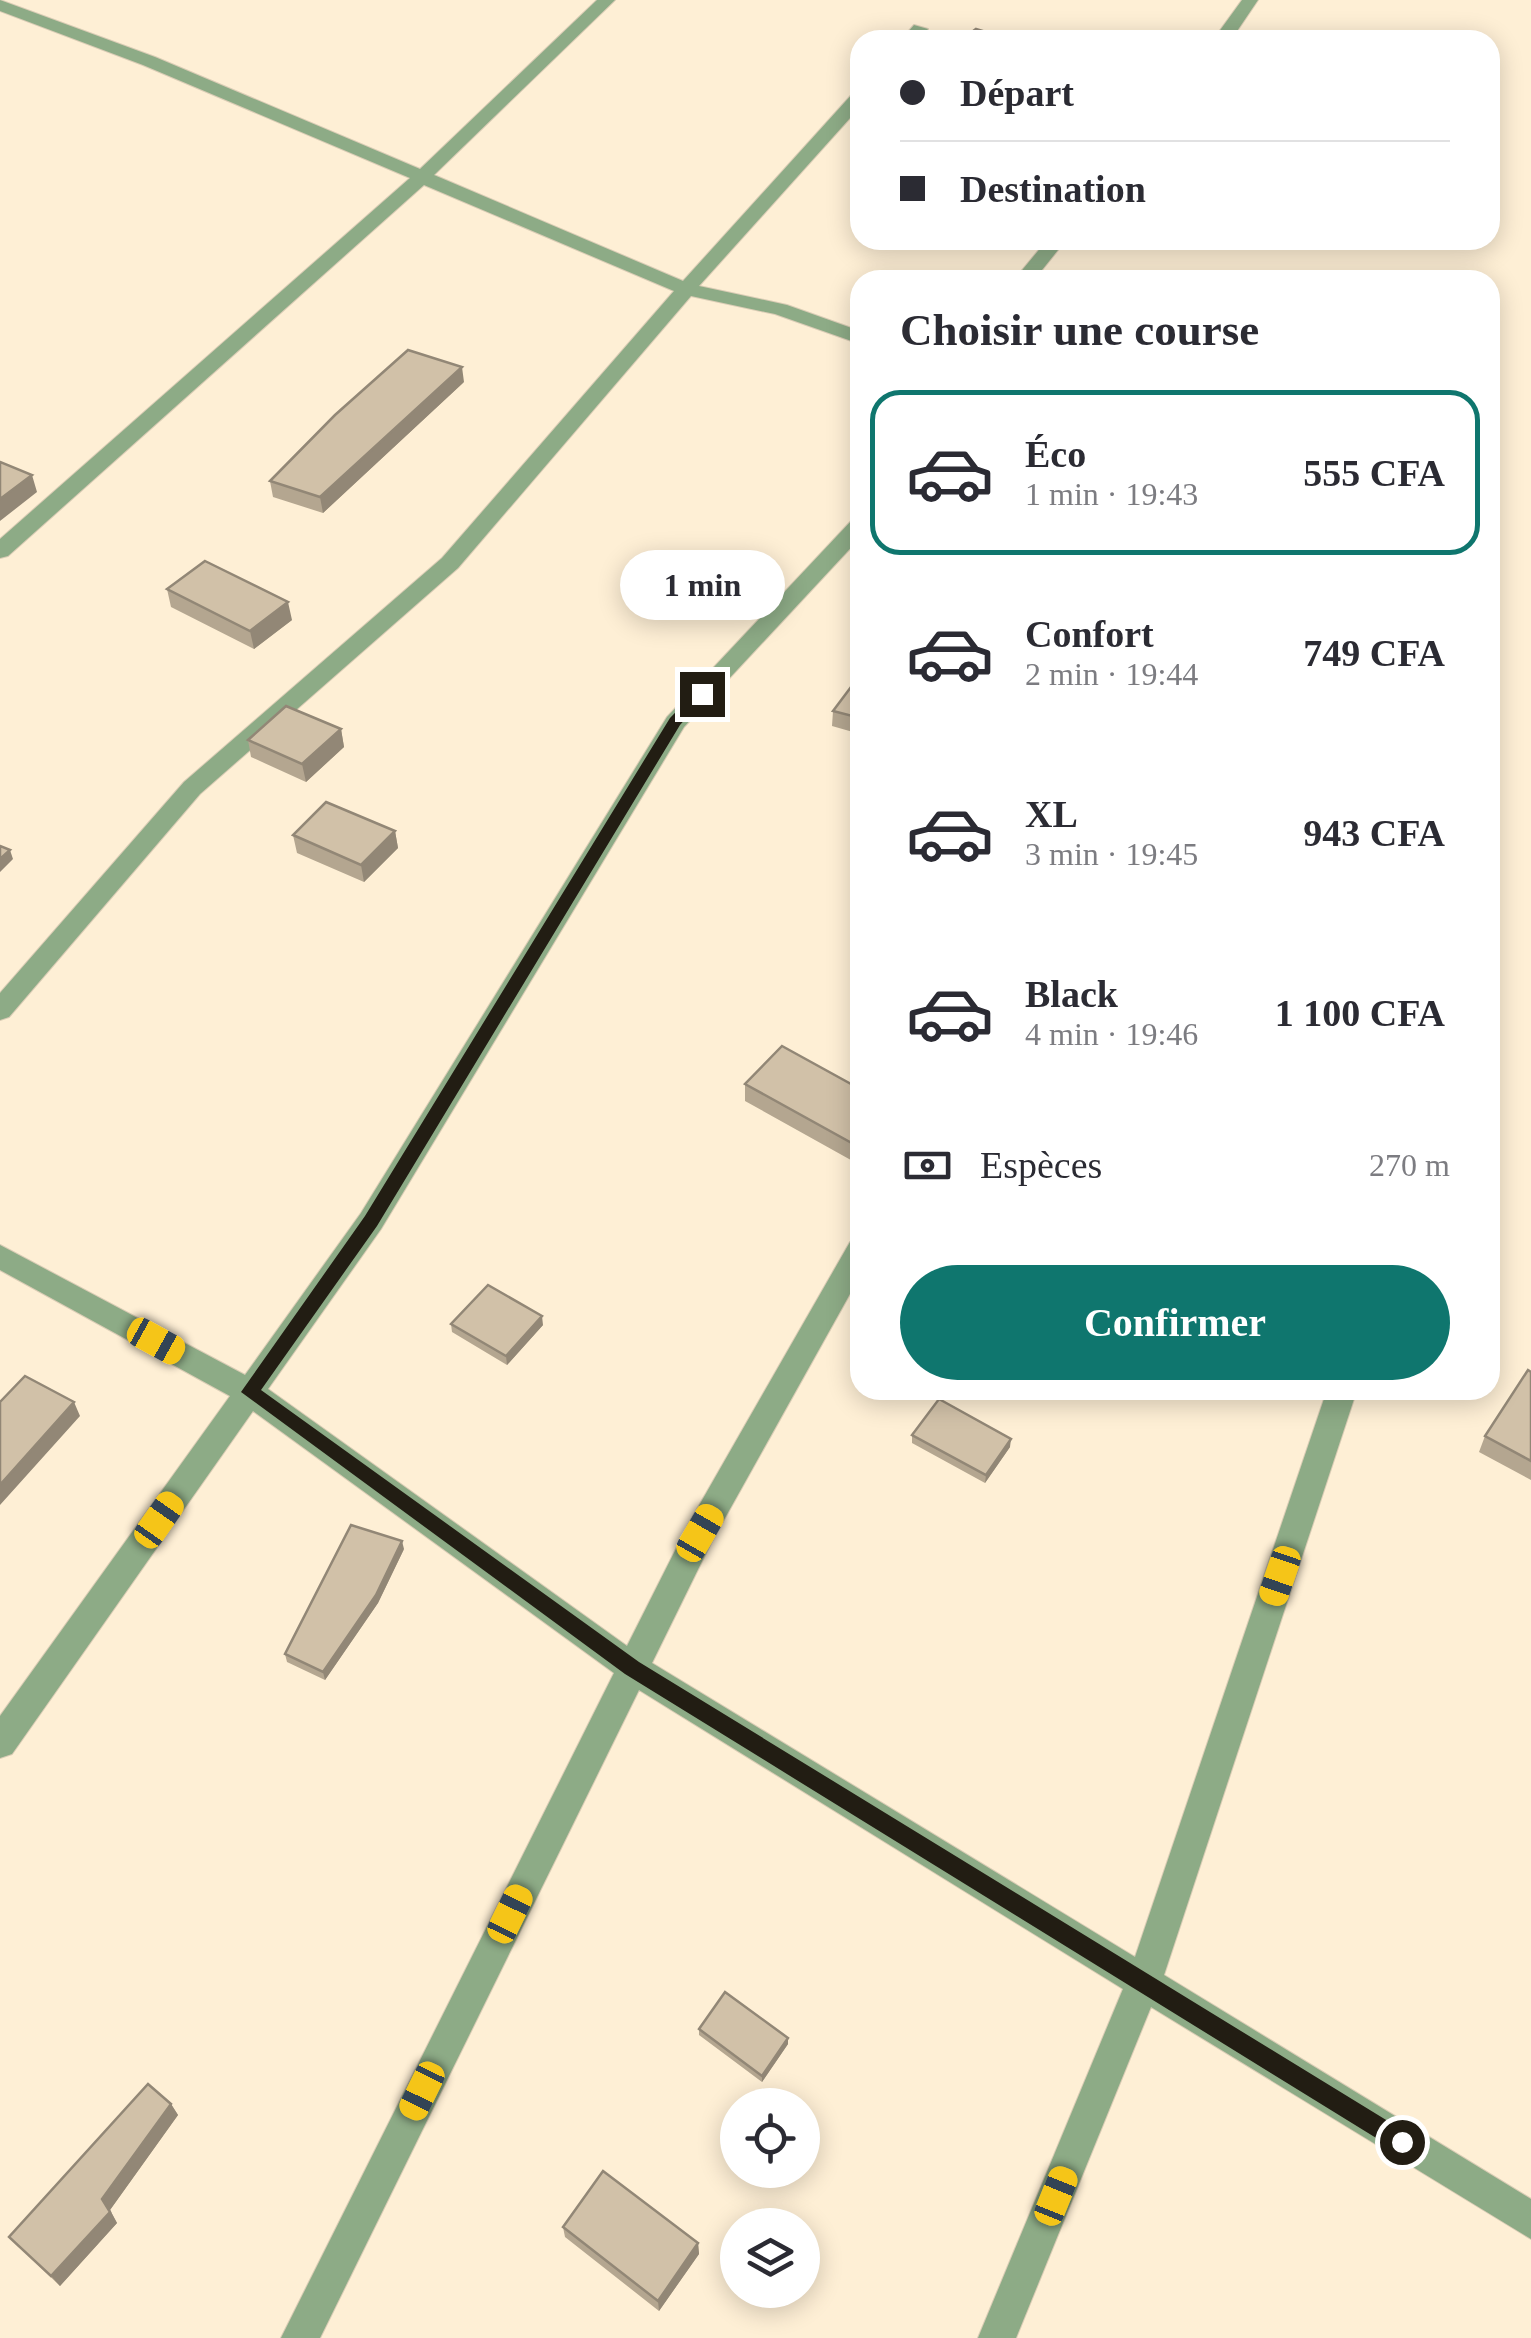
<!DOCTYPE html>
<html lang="fr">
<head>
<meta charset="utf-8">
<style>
	body { margin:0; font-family:"Times New Roman",serif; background:#f7f7f7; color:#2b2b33; height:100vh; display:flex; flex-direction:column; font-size:38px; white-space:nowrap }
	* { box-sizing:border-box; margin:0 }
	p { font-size:32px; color:#7c7c81 }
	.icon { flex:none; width:55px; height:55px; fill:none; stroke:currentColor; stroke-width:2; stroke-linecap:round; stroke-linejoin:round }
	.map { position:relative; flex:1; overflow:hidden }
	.side { position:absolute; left:850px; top:270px; width:650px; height:1130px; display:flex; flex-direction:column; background:#fff; border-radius:30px; box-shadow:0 5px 25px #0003 }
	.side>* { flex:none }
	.top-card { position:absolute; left:850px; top:30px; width:650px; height:220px; border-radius:30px; box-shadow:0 5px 25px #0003; display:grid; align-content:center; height:220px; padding:0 50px; background:#fff }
	.controls { position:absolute; left:720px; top:2088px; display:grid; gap:20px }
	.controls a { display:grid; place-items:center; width:100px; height:100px; border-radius:50%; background:#fff; box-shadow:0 5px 25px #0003; font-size:50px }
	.end { position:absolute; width:45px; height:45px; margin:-22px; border:12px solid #221d13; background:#fff; box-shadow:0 0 0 5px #fff }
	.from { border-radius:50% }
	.bubble { position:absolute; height:70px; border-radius:35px; background:#fff; box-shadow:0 5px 25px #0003; font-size:32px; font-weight:600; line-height:70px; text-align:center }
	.car { position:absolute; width:30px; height:60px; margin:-30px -15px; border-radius:12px; box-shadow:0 0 8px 2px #0007; background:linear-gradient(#f5c518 24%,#345 0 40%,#f5c518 0 76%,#345 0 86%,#f5c518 0) }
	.top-card b { display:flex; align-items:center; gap:35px; height:95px; font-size:38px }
	.top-card b+b { border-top:2px solid #e1e1e2 }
	.top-card i { width:25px; height:25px; background:#2b2b33 }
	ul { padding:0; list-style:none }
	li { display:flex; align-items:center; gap:30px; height:165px; margin:0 20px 15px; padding:0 30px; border:5px solid transparent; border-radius:30px }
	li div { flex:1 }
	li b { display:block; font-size:38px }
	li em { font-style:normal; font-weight:600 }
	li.selected { border-color:#0f766e }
	li>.icon { width:90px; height:90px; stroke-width:1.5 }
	h2 { padding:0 50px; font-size:45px; line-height:120px }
	.pay { display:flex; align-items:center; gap:25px; height:110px; padding:0 50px; font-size:38px }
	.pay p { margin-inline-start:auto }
	.cta { display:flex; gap:20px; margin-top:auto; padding:20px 50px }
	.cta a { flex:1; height:115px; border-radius:60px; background:#0f766e; color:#fff; font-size:40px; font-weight:600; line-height:115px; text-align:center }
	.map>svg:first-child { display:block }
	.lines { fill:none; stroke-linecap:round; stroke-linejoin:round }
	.minor-casing { stroke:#dbcdb6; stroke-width:2 }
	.minor { fill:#8dab86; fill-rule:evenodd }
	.wall { fill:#b4a690 }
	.shaded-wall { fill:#928776 }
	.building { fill:#d1c1a8; stroke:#928776; stroke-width:2.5 }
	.route { fill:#221d13 }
</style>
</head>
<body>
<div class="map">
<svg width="1531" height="2338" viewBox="0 0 1531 2338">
	<rect width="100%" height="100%" fill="#feefd5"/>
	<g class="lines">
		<g class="minor-casing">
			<path id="minor" d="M0,0L155,57L420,169L597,0H615L434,175L683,281L854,92L860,91V107L699,286L787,305L860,331V344L775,314L691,296L458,568L200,794L9,1017L0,1020V993L184,782L442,558L674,291L424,185L8,556L0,558V539L410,178L143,65L0,11Z
				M1242,0H1258L1231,40H1213Z
				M914,25L928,29L919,40H901Z
				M1047,240H1066L1034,280H1014Z
				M860,518V538L684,727L381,1229L268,1389L627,1646L689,1523L850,1242L860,1239V1276L711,1543L652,1663L1135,1957L1327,1390H1357L1164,1975L1531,2199V2239L1151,2007L1016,2338H978L1123,1989L639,1690L320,2338H281L614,1673L253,1411L12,1754L0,1758V1716L230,1396L0,1270V1245L245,1375L361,1213L667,717L852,520Z"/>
		</g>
		<use href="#minor" class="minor"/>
	</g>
	<path class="wall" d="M464,382L323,513L273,497L270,481Z
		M167,589L292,620L254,649L171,607Z
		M860,675V734L832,726L833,711Z
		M341,729L344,747L306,782L251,757L248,740Z
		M395,831L398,848L364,882L297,853L293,835Z
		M745,1084L860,1089V1161L858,1164L745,1101Z
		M451,1324L543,1325L507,1365L452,1332Z
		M1531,1372V1480L1479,1452L1485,1436Z
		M912,1435L1010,1447L985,1483L912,1443Z
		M404,1549L378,1603L325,1680L287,1662L285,1654Z
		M699,2029L788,2044L762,2082L699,2035Z
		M171,2104L178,2115L110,2210L117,2223L60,2286L9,2237Z
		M563,2227L698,2243L699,2254L659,2311L565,2237Z"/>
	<path class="shaded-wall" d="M462,367L464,382L323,513L320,497Z
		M32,475L37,492L0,521V499Z
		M288,602L292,620L254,649L250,631Z
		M341,729L344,747L306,782L302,764Z
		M395,831L398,848L364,882L361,865Z
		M10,850L13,859L0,872V859Z
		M542,1316L543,1325L507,1365L506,1356Z
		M74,1402L80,1416L0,1505V1485Z
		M1011,1439L1010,1447L985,1483L986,1475Z
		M402,1541L404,1549L378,1603L325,1680L323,1672Z
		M788,2038V2044L762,2082V2076Z
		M171,2104L178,2115L110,2210L117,2223L60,2286L51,2276L102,2199Z
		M698,2243L699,2254L659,2311L658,2301Z"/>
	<path class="building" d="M976,29L1012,40H961Z
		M408,350L462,367L320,497L270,481L335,415Z
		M0,462L32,475L0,499Z
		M205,561L288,602L250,631L167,589Z
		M860,675V718L833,711Z
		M286,706L341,729L302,764L248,740Z
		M326,802L395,831L361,865L293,835Z
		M0,846L10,850L0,859Z
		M782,1046L860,1089V1145L859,1147L745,1084Z
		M488,1285L542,1316L506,1356L451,1324Z
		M1528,1370L1531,1372V1461L1485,1436Z
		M25,1376L74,1402L0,1485V1402Z
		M939,1399L1011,1439L986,1475L912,1435Z
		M351,1525L402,1541L376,1595L323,1672L285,1654Z
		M725,1992L788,2038L762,2076L699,2029Z
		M148,2084L171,2104L102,2199L110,2212L51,2276L9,2237Z
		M603,2171L698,2243L658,2301L563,2227Z"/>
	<path class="route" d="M697,690L708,694L680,725L377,1226L261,1390L639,1662L1409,2134L1413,2142L1409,2149L1402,2152L1394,2149L625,1674L241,1392L365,1216L670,718Z"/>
</svg>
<div class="controls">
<a><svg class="icon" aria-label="locate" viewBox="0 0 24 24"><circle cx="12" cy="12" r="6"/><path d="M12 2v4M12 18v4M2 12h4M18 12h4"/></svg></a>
<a><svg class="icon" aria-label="layers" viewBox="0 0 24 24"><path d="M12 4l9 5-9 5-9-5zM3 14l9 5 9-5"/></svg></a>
</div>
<i class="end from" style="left:1402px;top:2142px"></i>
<i class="end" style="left:702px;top:694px"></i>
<div class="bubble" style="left:620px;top:550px;width:165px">1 min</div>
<i class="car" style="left:156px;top:1341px;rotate:119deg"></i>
<i class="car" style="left:159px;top:1520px;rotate:35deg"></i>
<i class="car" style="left:700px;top:1533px;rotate:30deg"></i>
<i class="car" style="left:1280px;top:1576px;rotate:199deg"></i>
<i class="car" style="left:510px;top:1914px;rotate:26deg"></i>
<i class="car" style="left:422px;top:2091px;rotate:206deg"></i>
<i class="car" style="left:1056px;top:2196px;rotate:22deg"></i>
<div class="top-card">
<b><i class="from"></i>Départ</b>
<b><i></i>Destination</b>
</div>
<section class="side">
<h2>Choisir une course</h2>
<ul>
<li class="selected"><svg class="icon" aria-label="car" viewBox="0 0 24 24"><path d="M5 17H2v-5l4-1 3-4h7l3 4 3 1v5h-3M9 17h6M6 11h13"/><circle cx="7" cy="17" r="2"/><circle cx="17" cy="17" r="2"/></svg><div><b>Éco</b><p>1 min · 19:43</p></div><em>555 CFA</em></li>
<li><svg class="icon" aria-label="car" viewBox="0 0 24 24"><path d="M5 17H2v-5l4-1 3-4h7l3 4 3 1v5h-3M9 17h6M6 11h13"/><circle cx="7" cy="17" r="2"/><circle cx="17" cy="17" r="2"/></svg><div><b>Confort</b><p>2 min · 19:44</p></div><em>749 CFA</em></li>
<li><svg class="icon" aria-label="car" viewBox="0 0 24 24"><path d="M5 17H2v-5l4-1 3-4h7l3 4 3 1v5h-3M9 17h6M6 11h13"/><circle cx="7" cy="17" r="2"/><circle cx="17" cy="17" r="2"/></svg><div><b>XL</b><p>3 min · 19:45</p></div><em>943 CFA</em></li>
<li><svg class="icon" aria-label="car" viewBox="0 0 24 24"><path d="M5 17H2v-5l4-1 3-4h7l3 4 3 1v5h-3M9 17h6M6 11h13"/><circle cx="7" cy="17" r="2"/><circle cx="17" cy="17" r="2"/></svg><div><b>Black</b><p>4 min · 19:46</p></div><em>1 100 CFA</em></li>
</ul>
<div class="pay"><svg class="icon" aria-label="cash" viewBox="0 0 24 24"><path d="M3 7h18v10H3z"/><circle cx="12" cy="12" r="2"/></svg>Espèces<p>270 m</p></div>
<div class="cta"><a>Confirmer</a></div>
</section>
</div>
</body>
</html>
